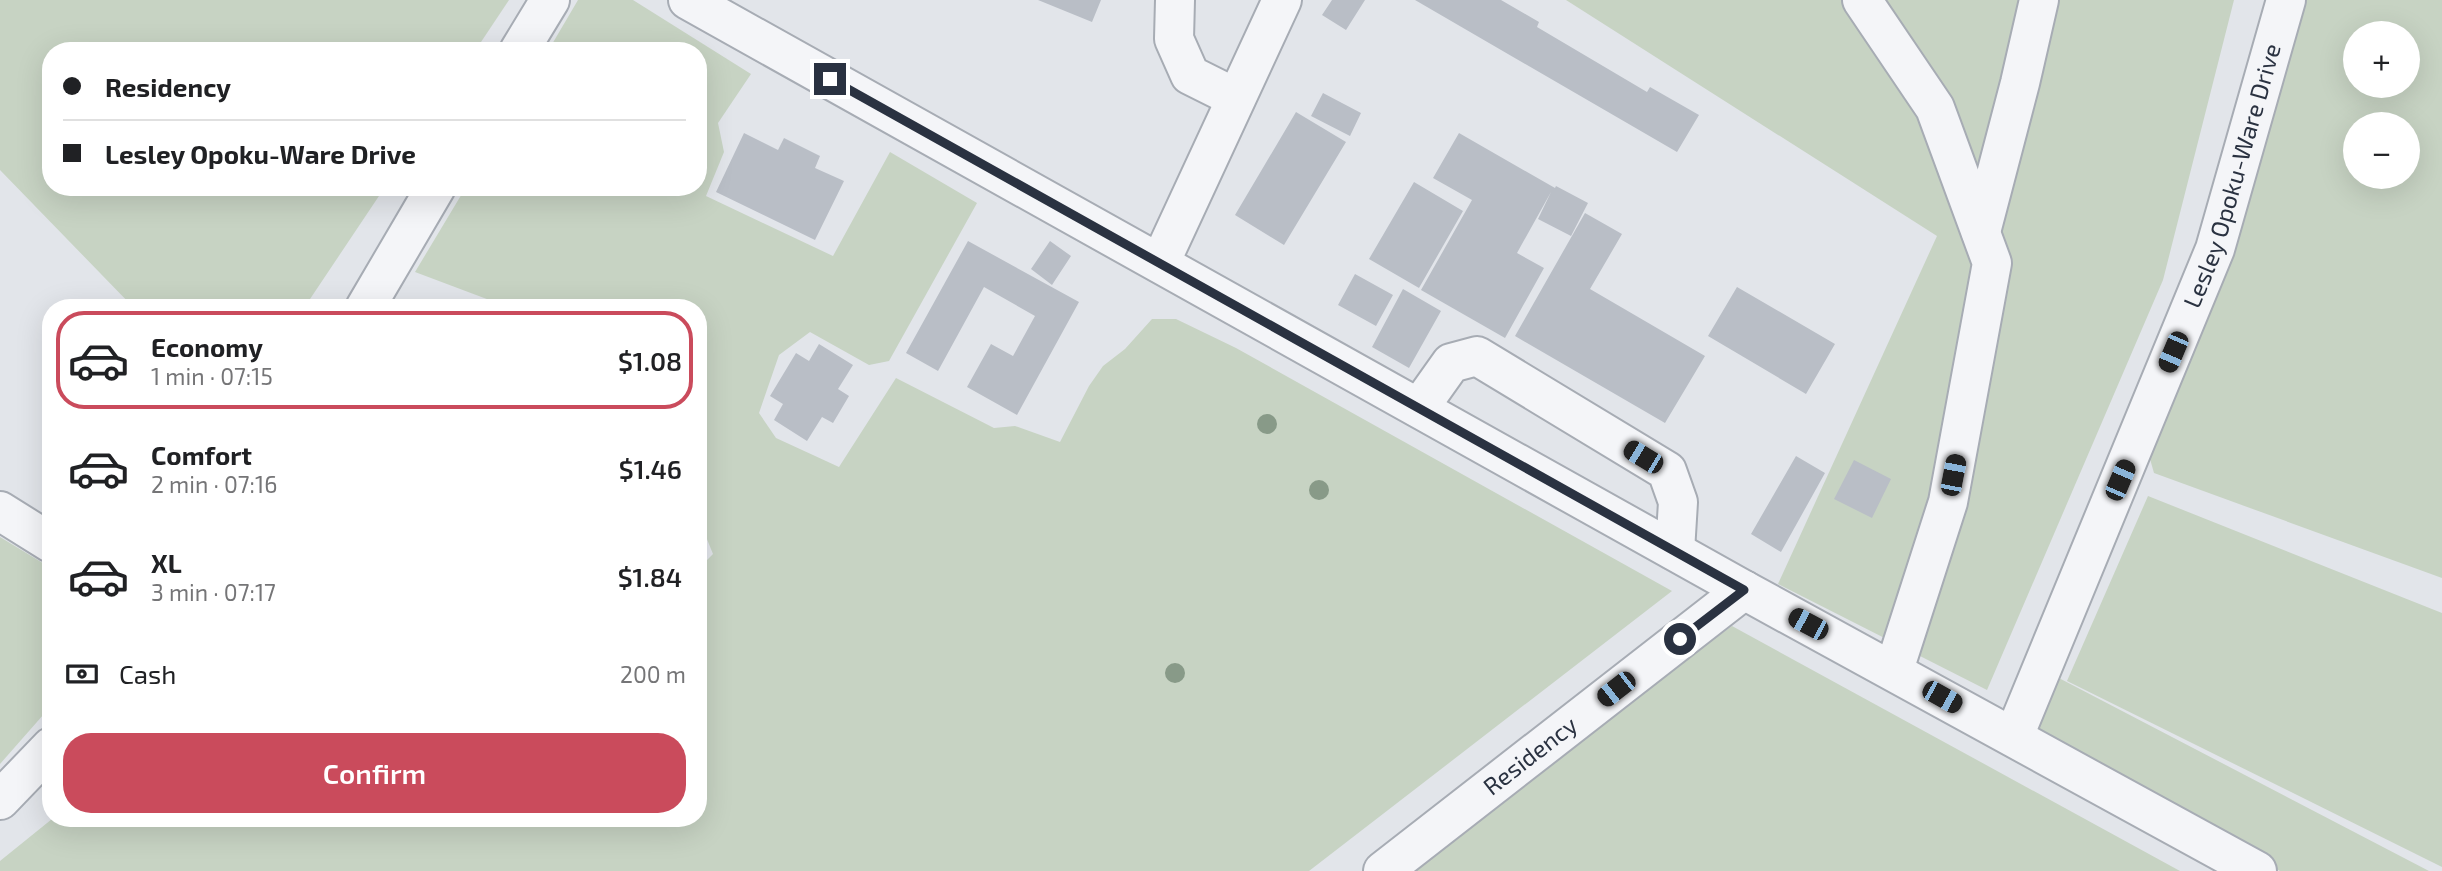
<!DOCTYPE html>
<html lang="en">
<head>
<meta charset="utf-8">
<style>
	body { margin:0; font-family:"Exo 2",sans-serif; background:#f6f6f6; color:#202124; height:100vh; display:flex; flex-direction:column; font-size:26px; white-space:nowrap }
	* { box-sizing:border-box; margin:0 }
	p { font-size:23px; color:#757577 }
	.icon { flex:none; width:38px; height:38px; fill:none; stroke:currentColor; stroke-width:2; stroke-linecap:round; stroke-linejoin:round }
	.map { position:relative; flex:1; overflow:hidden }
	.side { position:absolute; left:42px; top:299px; width:665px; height:528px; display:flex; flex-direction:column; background:#fff; border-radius:28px; box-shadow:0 7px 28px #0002 }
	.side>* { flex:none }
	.hud { position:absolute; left:42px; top:42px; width:665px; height:154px; border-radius:28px; box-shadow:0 7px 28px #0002; display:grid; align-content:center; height:154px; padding:0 21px; background:#fff }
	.fabs { position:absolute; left:2343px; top:21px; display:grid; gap:14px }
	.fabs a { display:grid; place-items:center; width:77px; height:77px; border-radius:50%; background:#fff; box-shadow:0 7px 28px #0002; font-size:35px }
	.end { position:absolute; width:32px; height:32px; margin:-16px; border:9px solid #2a3241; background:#fff; box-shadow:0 0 0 4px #fff }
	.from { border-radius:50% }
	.car { position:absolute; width:21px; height:42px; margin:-21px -10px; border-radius:9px; box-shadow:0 0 5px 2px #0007; background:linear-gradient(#222 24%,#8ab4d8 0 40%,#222 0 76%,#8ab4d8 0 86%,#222 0) }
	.hud b { display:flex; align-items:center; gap:24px; height:66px; font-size:26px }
	.hud b+b { border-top:2px solid #e0e0e0 }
	.hud i { width:18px; height:18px; background:#202124 }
	ul { padding:12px 0 0; list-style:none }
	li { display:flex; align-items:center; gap:21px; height:98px; margin:0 14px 10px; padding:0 7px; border:4px solid transparent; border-radius:28px }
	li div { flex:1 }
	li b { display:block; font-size:26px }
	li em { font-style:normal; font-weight:600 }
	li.on { border-color:#ca4b5c }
	li>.icon { width:63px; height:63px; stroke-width:1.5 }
	.pay { display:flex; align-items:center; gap:18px; height:77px; padding:0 21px; font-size:26px }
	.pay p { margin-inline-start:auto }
	.button { display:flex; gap:14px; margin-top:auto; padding:14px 21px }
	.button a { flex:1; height:80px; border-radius:28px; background:#ca4b5c; color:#fff; font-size:28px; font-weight:600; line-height:80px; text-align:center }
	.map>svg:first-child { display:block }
	.green { fill:#c7d3c3; fill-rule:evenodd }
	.building { fill:#b9bec6 }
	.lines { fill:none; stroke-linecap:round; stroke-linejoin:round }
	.minor-casing { stroke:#a7acb4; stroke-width:42 }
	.minor { stroke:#f4f5f8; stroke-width:38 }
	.tree { fill:#889a88 }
	.route { stroke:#2a3241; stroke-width:9 }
	.labels { text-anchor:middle; stroke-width:7; stroke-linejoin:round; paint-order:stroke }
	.street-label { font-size:24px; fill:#2a3241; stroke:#f1f4f7 }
</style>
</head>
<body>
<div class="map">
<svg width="2442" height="871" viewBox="0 0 2442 871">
	<rect width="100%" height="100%" fill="#e2e5ea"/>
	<path class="green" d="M0,0H509L475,51H51V187H385L304,308H134L0,170Z
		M578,0H633L751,74L718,123L724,152L706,196L833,256L890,152L977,203L889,361L869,365L810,332L779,355L759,413L776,438L839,467L896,378L994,428L1015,426L1060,442L1089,386L1103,366L1125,349L1152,319H1176L1236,348L1672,591L1309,871H0V861L52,819H698V569L713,554L698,517V308H511L415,272L466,187H698V51H548Z
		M1566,0H2234L2163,280L1987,690L1778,584L1937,236Z
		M2303,0H2442V578L2154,473L2150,459L2224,270ZM2356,33H2408V86H2356ZM2356,124H2408V177H2356Z
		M2148,496L2442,613V867L2067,681Z
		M0,537L51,568V706L0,764Z
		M1732,626L2180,871H1402L1558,750Z
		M2055,676L2429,871H2280L2028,730Z"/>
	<path class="building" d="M1038,0H1101L1092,22Z
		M1332,0H1365L1346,30L1322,15Z
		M1415,0H1501L1539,22L1537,27L1647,92L1650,87L1699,115L1677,152Z
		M1323,93L1361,113L1350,136L1311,116Z
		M1296,112L1346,142L1284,245L1235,215Z
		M744,133L778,150L784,138L820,156L815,168L844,181L815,240L716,192Z
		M1459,133L1555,188L1556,186L1588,203L1571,236L1538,219L1551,192L1517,253L1544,268L1505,338L1421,290L1472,200L1433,178Z
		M1414,182L1463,211L1419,288L1369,259Z
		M1585,213L1622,234L1590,289L1705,356L1665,423L1515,336Z
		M968,241L1079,302L1017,415L967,387L991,344L1013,356L1035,316L984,287L938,371L906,353Z
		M1050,241L1071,256L1052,285L1031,269Z
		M1355,274L1393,295L1376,326L1338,305Z
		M1737,287L1835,344L1806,394L1708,336Z
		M1403,289L1441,311L1409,368L1372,347Z
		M819,344L853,365L838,389L849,396L833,423L822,417L807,441L774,420L783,404L770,396L796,353L809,361Z
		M1796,456L1825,473L1781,552L1751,534Z
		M1854,460L1891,479L1872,518L1834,499Z"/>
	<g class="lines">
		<g class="minor-casing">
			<g id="minor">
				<path d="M688,0L1744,590L2257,871"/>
				<path d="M1175,0L1174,39L1190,75L1236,98"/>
				<path d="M1862,0L1935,108L1992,263L1948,502L1894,670"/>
				<path d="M519,51L550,0"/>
				<path d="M1981,232L2020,83L2039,0"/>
				<path d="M1160,263L1282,0"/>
				<path d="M365,308L436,187"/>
				<path d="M1419,408L1451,363L1477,356L1667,471L1678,502L1675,551"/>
				<path d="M0,511L51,543"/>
				<path id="s1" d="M2014,736L2215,249L2286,0"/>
				<path d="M0,800L51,747"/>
				<path id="s2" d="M1383,871L1744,590"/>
			</g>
		</g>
		<use href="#minor" class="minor"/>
	</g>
	<g class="tree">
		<circle cx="1267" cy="424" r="10"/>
		<circle cx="1319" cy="490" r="10"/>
		<circle cx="1175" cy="673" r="10"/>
	</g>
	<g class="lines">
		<path class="route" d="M830,79L1744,590L1680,639"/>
	</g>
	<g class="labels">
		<g class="street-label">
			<text dy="8" stroke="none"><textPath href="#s1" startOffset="602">Lesley Opoku-Ware Drive</textPath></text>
			<text dy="8" stroke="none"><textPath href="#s2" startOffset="187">Residency</textPath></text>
		</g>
	</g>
</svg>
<div class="fabs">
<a>+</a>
<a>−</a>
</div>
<i class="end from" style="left:1680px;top:639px"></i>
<i class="end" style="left:830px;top:79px"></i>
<i class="car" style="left:2173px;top:352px;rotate:203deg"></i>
<i class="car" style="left:1643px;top:457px;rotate:301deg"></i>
<i class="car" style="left:1953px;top:475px;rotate:11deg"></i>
<i class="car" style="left:2120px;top:480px;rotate:23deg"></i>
<i class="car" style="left:1808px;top:624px;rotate:298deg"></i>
<i class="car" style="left:1616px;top:689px;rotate:232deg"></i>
<i class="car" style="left:1942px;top:697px;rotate:119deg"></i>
<div class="hud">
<b><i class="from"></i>Residency</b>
<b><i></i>Lesley Opoku-Ware Drive</b>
</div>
<section class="side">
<ul>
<li class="on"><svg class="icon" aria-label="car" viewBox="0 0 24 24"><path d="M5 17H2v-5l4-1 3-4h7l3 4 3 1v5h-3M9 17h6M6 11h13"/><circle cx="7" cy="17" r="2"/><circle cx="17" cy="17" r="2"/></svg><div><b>Economy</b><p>1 min · 07:15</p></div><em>$1.08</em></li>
<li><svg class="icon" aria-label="car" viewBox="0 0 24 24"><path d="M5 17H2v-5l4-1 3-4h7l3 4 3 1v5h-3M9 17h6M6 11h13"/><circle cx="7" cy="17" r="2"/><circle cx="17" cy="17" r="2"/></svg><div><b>Comfort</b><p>2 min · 07:16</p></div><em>$1.46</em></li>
<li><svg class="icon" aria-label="car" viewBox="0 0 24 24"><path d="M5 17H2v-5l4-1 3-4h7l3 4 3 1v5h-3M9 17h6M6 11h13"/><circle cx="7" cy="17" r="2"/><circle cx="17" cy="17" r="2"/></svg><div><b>XL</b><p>3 min · 07:17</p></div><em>$1.84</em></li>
</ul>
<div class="pay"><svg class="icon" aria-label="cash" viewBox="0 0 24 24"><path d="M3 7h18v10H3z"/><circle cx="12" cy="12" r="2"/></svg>Cash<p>200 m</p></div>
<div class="button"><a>Confirm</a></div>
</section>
</div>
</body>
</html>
